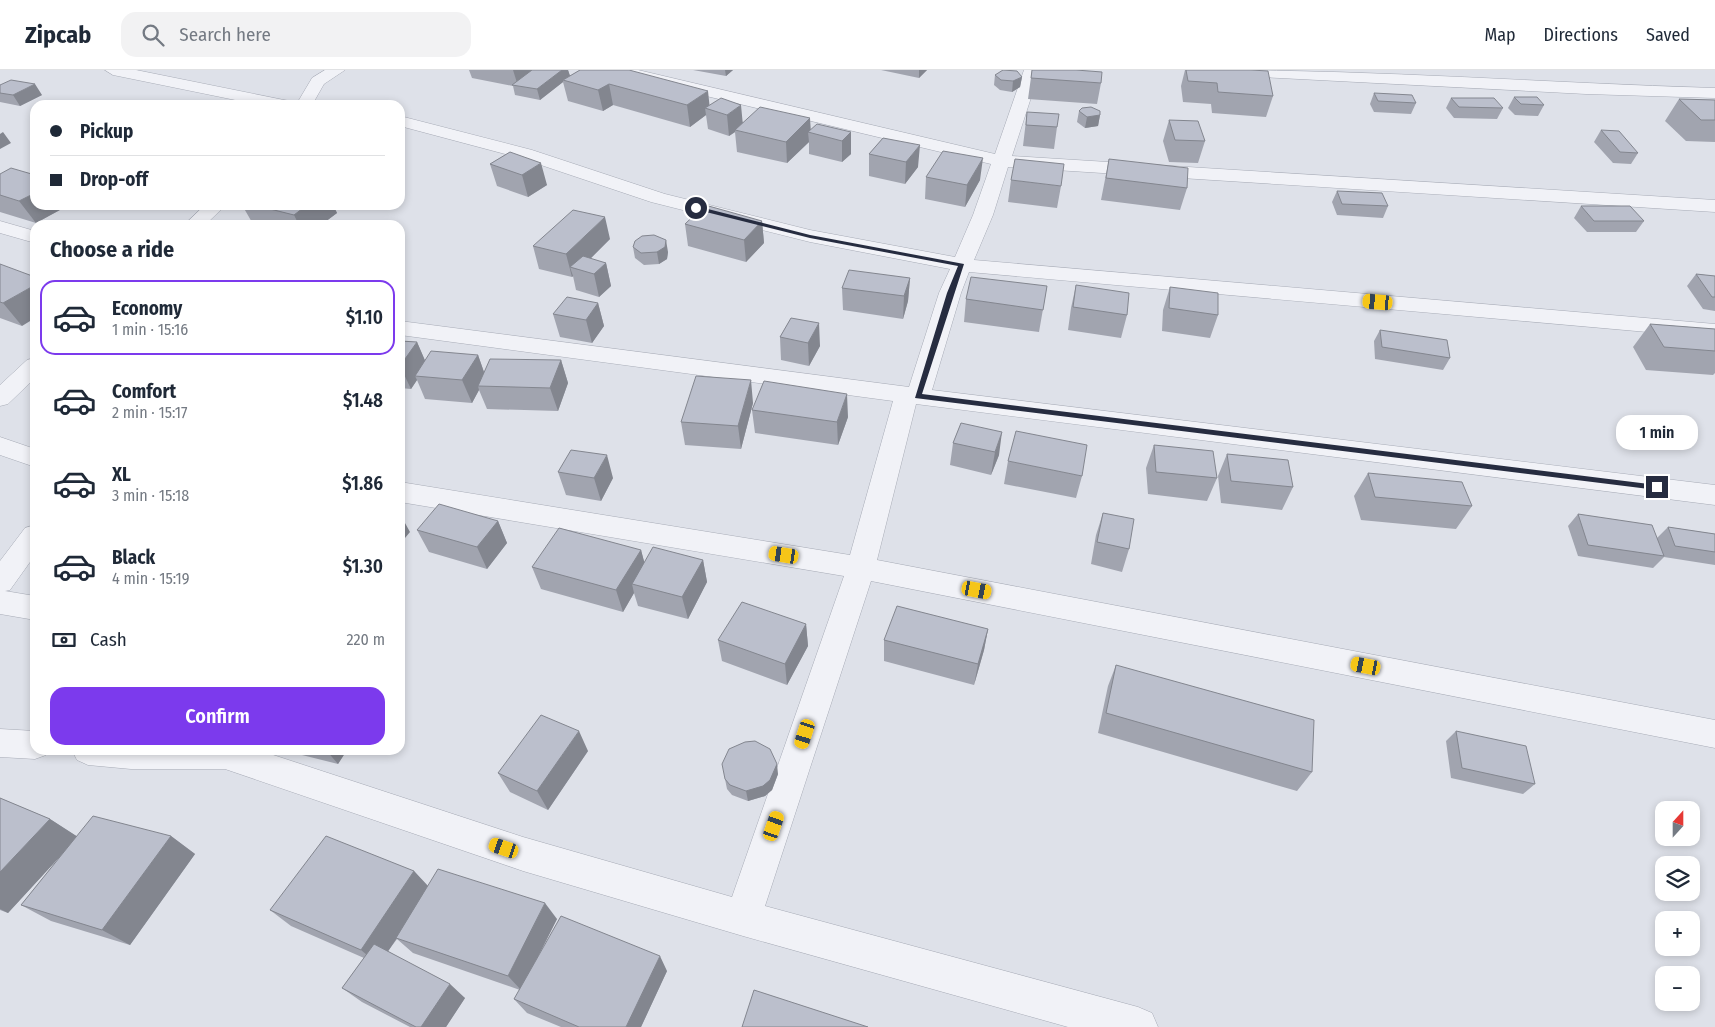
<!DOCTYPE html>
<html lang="en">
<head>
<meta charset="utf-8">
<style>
	body { margin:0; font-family:"Fira Sans Condensed",sans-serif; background:#f2f2f3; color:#1f2937; height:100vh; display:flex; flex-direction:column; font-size:19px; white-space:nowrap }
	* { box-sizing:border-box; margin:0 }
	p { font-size:16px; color:#747a83 }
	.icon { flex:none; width:28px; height:28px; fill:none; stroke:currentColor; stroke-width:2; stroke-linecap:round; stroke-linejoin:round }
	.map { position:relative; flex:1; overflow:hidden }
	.panel { position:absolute; left:30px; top:150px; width:375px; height:535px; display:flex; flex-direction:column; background:#fff; border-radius:15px; box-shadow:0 2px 8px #0003 }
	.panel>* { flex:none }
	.guide { position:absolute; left:30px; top:30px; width:375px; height:110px; border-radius:15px; box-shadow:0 2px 8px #0003; display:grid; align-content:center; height:110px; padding:0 20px; background:#fff }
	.needle { width:32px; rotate:21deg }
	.tools { position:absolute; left:1655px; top:731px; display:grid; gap:10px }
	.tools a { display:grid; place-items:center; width:45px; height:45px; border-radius:10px; background:#fff; box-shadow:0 2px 8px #0003; font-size:25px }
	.end { position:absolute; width:22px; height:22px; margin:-11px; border:6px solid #262c40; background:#fff; box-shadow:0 0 0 2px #fff }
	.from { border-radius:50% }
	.bubble { position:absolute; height:35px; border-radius:15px; background:#fff; box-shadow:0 2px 8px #0003; font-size:16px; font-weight:600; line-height:35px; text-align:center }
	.car { position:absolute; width:15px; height:30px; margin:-15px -8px; border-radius:6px; box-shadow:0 0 4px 1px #0007; background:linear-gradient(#f5c518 24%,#345 0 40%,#f5c518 0 76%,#345 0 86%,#f5c518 0) }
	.guide b { display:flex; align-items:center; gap:18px; height:48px; font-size:19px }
	.guide b+b { border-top:1px solid #e0e1e3 }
	.guide i { width:12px; height:12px; background:#1f2937 }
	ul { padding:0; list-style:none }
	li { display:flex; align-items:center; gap:15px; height:75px; margin:0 10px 8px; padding:0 10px; border:2px solid transparent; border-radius:15px }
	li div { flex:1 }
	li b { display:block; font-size:19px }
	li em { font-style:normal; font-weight:600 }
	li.active { border-color:#7c3aed }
	li>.icon { width:45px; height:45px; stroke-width:1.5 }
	h2 { padding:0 20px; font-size:22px; line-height:60px }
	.pay { display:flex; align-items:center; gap:12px; height:55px; padding:0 20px; font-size:19px }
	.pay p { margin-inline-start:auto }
	.primary-button { display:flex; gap:10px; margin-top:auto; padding:10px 20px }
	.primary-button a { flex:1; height:58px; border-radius:15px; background:#7c3aed; color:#fff; font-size:20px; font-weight:600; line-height:58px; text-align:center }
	header { display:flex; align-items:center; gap:30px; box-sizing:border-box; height:70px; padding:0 25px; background:#fff; border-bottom:1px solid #e0e1e3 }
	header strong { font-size:24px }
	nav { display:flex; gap:28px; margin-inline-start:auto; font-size:18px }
	.search { width:350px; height:45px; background:#f2f2f3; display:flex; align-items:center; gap:12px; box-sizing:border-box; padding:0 18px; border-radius:15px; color:#747a83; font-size:19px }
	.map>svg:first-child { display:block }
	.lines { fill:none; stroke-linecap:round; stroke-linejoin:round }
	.street-casing { stroke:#a7abb6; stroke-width:1 }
	.street { fill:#f1f2f7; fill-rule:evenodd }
	.wall { fill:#a1a4af }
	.shaded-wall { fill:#83868f }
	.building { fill:#bbbfcc; stroke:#83868f }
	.route { fill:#262c40 }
</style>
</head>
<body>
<header>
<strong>Zipcab</strong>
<div class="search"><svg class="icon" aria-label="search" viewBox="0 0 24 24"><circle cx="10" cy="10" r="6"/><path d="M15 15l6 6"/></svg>Search here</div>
<nav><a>Map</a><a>Directions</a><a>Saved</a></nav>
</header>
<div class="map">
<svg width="1715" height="957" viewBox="0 0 1715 957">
	<rect width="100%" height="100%" fill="#dee1e9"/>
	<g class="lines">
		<g class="street-casing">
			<path id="street" d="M105,0H136L284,30L290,31L292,35H260L113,5Z
				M325,0H345L324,14L312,35H296L312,8Z
				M610,0H638L995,84L1024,0H1040L1012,86L1715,130V142L1008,97L993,145L974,190L1715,254V268L969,202L961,223L932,320L1715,415V435L916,334L877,490L1715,650V678L871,511L765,836L1138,937L1152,943L1158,957H1068L743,866L523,801L225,699H131L88,695L77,690L72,680H258L523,767L732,827L844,506L400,432V412L850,485L893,331L400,265V251L909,317L939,223L950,199L810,172L651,132L520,88L400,56V46L532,80L665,124L810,160L955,187L973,145L991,94L618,5Z
				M1214,0C1381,0 1548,13 1715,18V28L1586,24L1222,5Z
				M205,135H226L205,155H184Z
				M0,151L35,161V173L0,163Z
				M35,288V308L8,334L0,336V315L27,290Z
				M0,367L35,379V397L0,385Z
				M35,455V485L10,520L5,521L35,526V550L0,544V491L25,458Z
				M0,659L35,661V680H49L46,685L35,689L0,687Z"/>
		</g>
		<use href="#street" class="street"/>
	</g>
	<path class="wall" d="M469,0H568L570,6L580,0L709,36L743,52L810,48V60L851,62V84L842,92L809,84V72L787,93L737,82L735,62L729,66L708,59L706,45L690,57L613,35L603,41L568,31L563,12L540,30L515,25L513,16L472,8Z
		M693,0H733L726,6Z
		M881,0H927L919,8Z
		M1032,0L1101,13L1097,34L1028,29Z
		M1185,0H1251L1273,26L1266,47L1212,43L1211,34L1183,32L1181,16Z
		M995,5L1022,7L1020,17L1012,22L1000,20L994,15Z
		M0,15L42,25L20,36L0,32Z
		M1374,23L1416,33L1411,44L1374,42L1370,34Z
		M1514,27L1544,35L1538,46L1515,45L1508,38Z
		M1451,28L1503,38L1497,49L1454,48L1446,38Z
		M1679,29L1715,30V72L1686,71L1665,51Z
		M1079,41L1100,45L1098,56L1085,58L1077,52Z
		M1027,42L1057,57L1054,79L1023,76Z
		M1169,50L1205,71L1198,93L1169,92L1163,71Z
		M1601,60L1638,83L1631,94L1613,93L1594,72Z
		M883,68L918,97L905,114L869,106V84Z
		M510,82L547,115L528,127L497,116L490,94Z
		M1109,89L1187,118L1180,140L1101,130Z
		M0,104L35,135H69L36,153L0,142Z
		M926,107L980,110L965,137L925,129Z
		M1011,110L1061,116L1057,138L1008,132Z
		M1337,121L1388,136L1383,148L1337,145L1332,132Z
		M242,135H333L337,143L321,155H257L253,154Z
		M1581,136L1644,151L1636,162H1587L1574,148Z
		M762,151L764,173L746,192L688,176L685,154Z
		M610,169L590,189L606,193L611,216L599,227L576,220L573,206L572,207L539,199L533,176Z
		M633,177L668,182L667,189L659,194L644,195L635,188Z
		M0,194L22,256L0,248Z
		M1696,204L1715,206V241L1703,239L1687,216Z
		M910,208L908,231L903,249L843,240L842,218Z
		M1076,215L1127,245L1121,268L1068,260L1071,238Z
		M1047,216L1039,262L964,252L966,229Z
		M1170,217L1218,245L1210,268L1162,261L1163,240Z
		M598,233L604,256L592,273L560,267L553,244Z
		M791,248L820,276L809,296L781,290L780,267Z
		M1650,254L1715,259V303L1713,305L1646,300L1633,277Z
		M1380,260L1450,288L1443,300L1375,289L1374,271Z
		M400,271L417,272L425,291L478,285L484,302L561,290L568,313L558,341L487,339L479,320L472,333L425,329L417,310L411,319L400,318Z
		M753,333L741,379L685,375L681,352Z
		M752,340L848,347L838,375L755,363Z
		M961,353L999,385L991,405L950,395L953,373Z
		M1154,375L1217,408L1207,431L1148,424L1146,398Z
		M1227,384L1293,417L1282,440L1221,433L1218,406Z
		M1008,391L1082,406L1076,428L1004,414Z
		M558,402L613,408L601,431L566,425Z
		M1368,403L1472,436L1456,459L1361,450L1354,426Z
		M1103,443L1129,479L1122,502L1091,494L1096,465Z
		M1578,444L1657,468L1668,457L1715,464V495L1664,487L1653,498L1578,486L1568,456Z
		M498,451L507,473L487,499L429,482L417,460Z
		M641,480L644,492L703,490L707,512L688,549L638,536L634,523L623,542L541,519L532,497Z
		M806,554L808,576L787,615L722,591L718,570Z
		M988,559L984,580L974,615L884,591V570Z
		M1116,595L1312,702L1297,721L1098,663L1108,616Z
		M1456,661L1535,714L1523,724L1451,708L1446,671Z
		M282,680H347L338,694Z
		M588,681L548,740L510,722L498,703Z
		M778,704L772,720L765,726L748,731L732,725L727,719L725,709Z
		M0,728L50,749L76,766H171L195,784L130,875L51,851L21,835L64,782L8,843L0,840Z
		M414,801L427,816L557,849L537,889L667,901L641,957H561L527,943L514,929L520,920L413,883L397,869L388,881L465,928L446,957H410L362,932L342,918L364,888L291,856L270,840Z"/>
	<path class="shaded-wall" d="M513,0H538L518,16Z
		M562,0H568L570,6L563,10V12L540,30L537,19Z
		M725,0H733L726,6Z
		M919,0H927L919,8Z
		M1022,7L1020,17L1012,22L1013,11Z
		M35,14L42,25L20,36L13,25Z
		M609,14L613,35L603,41L598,20Z
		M708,21L710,40L705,38L706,45L690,57L687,35Z
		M741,35L743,56L735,60V62L729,66L727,45Z
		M1100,45L1098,56L1085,58L1087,47Z
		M810,48L811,63L808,62L809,72L787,93L786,72Z
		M3,62L11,73L0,79V64Z
		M851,62V84L842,92V71Z
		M920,75L918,97L905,114L906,92Z
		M983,88L980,110L965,137L967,115Z
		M541,93L547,115L528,127L522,105Z
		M35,123V135H69L36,153L19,131Z
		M307,135H333L337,143L321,155H299L294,145Z
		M605,147L610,169L579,200L570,197L573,206L572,207L566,184Z
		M762,151L764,173L746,192L744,170Z
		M666,170L668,182L667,189L659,194L657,182Z
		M606,193L611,216L599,227L594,204Z
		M910,208L908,231L903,249L904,226Z
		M35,215V248L22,256L3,233Z
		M598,233L604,256L592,273L586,250Z
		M819,253L820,276L809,296L808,273Z
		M417,272L427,295L415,306L417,310L411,319L400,296Z
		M478,285L486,308L478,316L479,320L472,333L462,310Z
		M561,290L568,313L558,341L550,318Z
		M751,310L753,333L741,379L738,356Z
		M847,324L848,347L838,375L837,352Z
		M1002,362L999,385L991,405L995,382Z
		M607,385L613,408L601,431L594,408Z
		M400,444L410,462L400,474Z
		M498,451L507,473L487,499L477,477Z
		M641,480L647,502L632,514L634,523L623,542L616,520Z
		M703,490L707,512L688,549L682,527Z
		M806,554L808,576L787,615L785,594Z
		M988,559L984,580L974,615L978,594Z
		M579,661L588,681L548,740L537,721Z
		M326,680H347L338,694Z
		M777,694L778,704L772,720L765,726L748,731L746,721Z
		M50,749L78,767L8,843L0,839V802Z
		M171,766L195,784L130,875L102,860Z
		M414,801L430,818L379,895L361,880Z
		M545,833L557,849L521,920L508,906Z
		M660,886L667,901L641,957H626Z
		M450,914L465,928L446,957H421Z"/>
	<path class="building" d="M532,0H562L537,19L512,15Z
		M580,0H629L708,21L687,35L609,14L598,20L563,10Z
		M1003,0L1017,1L1022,7L1013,11L1001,10L995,5Z
		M1032,0H1076L1102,2L1101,13L1031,8Z
		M1186,0H1251L1268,1L1273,26L1218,22L1217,13L1188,11Z
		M11,10L35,14L13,25L0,23V15Z
		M1374,23L1412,25L1416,33L1378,31Z
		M1514,27H1537L1544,35L1521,34Z
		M721,28L741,35L727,45L705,38Z
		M1451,28H1494L1503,38L1459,37Z
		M1679,29L1715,30V50H1701Z
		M76,31L98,35H70Z
		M760,37L810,48L786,72L735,60Z
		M1091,37L1100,41V45L1087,47L1079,41L1082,38Z
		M1027,42L1059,44L1057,57L1026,55Z
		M1169,50L1198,51L1205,71L1175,70Z
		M817,54L851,62L842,71L808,62Z
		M1601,60L1619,61L1638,83L1620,82Z
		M883,68L920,75L906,92L869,84Z
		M943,81L983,88L967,115L926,107Z
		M510,82L541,93L522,105L490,94Z
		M1015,89L1064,94L1061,116L1011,110Z
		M1109,89L1188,98L1187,118L1106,108Z
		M11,98L35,105V123L19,131L0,125V104Z
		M1337,121L1382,123L1388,136L1342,134Z
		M254,135H307L294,145Z
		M705,135L762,151L744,170L685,154Z
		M1581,136H1630L1644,151H1594Z
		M573,140L605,147L566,184L533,176Z
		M654,165L666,170L665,177L657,182L641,183L633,177L635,171L642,166Z
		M583,186L606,193L594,204L570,197Z
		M0,194L35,207V215L3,233L0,232Z
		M849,200L910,208L904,226L842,218Z
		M1696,204L1715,206V227H1712Z
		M971,207L1047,216L1043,240L966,229Z
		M1076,215L1129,223L1127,245L1073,237Z
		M1170,217L1218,223V245L1169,238Z
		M567,227L598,233L586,250L553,244Z
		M791,248L819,253L808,273L780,267Z
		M1650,254L1715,259V281L1664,277Z
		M1380,260L1447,270L1450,288L1382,277Z
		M400,271L417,272L400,296Z
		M431,281L478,285L462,310L415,306Z
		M490,289L561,290L550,318L478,316Z
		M696,306L751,310L738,356L681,352Z
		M764,311L847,324L837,352L752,340Z
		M961,353L1002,362L995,382L953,373Z
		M1016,361L1087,375L1082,406L1008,391Z
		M1154,375L1213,381L1217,408L1156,402Z
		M571,380L607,385L594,408L558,402Z
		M1227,384L1288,390L1293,417L1231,411Z
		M1368,403L1462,412L1472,436L1375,427Z
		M439,434L498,451L477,477L417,460Z
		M1103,443L1134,449L1129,479L1097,472Z
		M1578,444L1652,455L1664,486L1588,475Z
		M1668,457L1715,464V482L1675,476Z
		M559,458L641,480L616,520L532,497Z
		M653,477L703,490L682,527L632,514Z
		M742,532L806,554L785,594L718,570Z
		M897,536L988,559L978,594L884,570Z
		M1116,595L1314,650L1312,702L1106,643Z
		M541,645L579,661L537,721L498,703Z
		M1456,661L1526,676L1535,714L1462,698Z
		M755,671L770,679L777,694L770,710L763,716L746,721L730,715L725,709L722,694L729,679L745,672Z
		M0,728L50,749L0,802Z
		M93,746L171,766L102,860L21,835Z
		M326,766L414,801L361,880L270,840Z
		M438,799L545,833L508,906L396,868Z
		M561,846L660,886L626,957H579L514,929Z
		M374,874L450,914L421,957H416L342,918Z
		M754,920L868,957H742Z"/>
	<path class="route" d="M696,136L810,165L964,194L922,324L1657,415L1660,417L1657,420L915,328L947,223L958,196L810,168L694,139Z"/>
</svg>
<div class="tools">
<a><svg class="needle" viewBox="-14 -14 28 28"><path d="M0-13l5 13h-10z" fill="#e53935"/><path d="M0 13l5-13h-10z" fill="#747a83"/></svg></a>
<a><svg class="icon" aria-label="layers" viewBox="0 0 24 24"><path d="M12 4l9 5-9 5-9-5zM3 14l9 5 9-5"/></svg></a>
<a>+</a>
<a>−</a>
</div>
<i class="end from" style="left:696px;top:138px"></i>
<i class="end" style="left:1657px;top:417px"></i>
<div class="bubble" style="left:1616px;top:345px;width:82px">1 min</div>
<i class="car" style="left:1378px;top:232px;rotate:275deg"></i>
<i class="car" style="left:784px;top:485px;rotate:279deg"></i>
<i class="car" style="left:977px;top:520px;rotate:101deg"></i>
<i class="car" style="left:1366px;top:596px;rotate:281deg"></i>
<i class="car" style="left:805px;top:664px;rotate:198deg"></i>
<i class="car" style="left:774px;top:756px;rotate:19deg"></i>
<i class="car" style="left:504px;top:778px;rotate:289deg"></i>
<div class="guide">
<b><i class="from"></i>Pickup</b>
<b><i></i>Drop-off</b>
</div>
<section class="panel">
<h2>Choose a ride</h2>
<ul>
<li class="active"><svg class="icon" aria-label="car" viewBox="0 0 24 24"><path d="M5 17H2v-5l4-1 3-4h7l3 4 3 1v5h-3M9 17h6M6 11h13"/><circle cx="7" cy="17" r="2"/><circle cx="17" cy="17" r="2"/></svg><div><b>Economy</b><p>1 min · 15:16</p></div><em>$1.10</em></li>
<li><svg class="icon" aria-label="car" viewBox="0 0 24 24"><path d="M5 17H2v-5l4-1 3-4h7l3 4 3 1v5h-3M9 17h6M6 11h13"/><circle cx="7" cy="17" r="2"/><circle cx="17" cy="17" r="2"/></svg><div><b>Comfort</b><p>2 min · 15:17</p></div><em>$1.48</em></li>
<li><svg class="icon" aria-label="car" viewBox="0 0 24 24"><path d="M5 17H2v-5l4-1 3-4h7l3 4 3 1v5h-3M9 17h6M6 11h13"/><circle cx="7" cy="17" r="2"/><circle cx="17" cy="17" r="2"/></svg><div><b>XL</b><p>3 min · 15:18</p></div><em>$1.86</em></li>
<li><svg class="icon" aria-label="car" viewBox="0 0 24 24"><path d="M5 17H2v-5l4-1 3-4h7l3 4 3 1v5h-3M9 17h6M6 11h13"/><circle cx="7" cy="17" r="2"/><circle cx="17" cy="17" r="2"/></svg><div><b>Black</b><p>4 min · 15:19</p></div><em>$1.30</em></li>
</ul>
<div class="pay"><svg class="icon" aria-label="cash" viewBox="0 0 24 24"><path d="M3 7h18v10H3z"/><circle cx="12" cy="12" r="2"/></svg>Cash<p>220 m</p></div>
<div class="primary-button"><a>Confirm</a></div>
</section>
</div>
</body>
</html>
